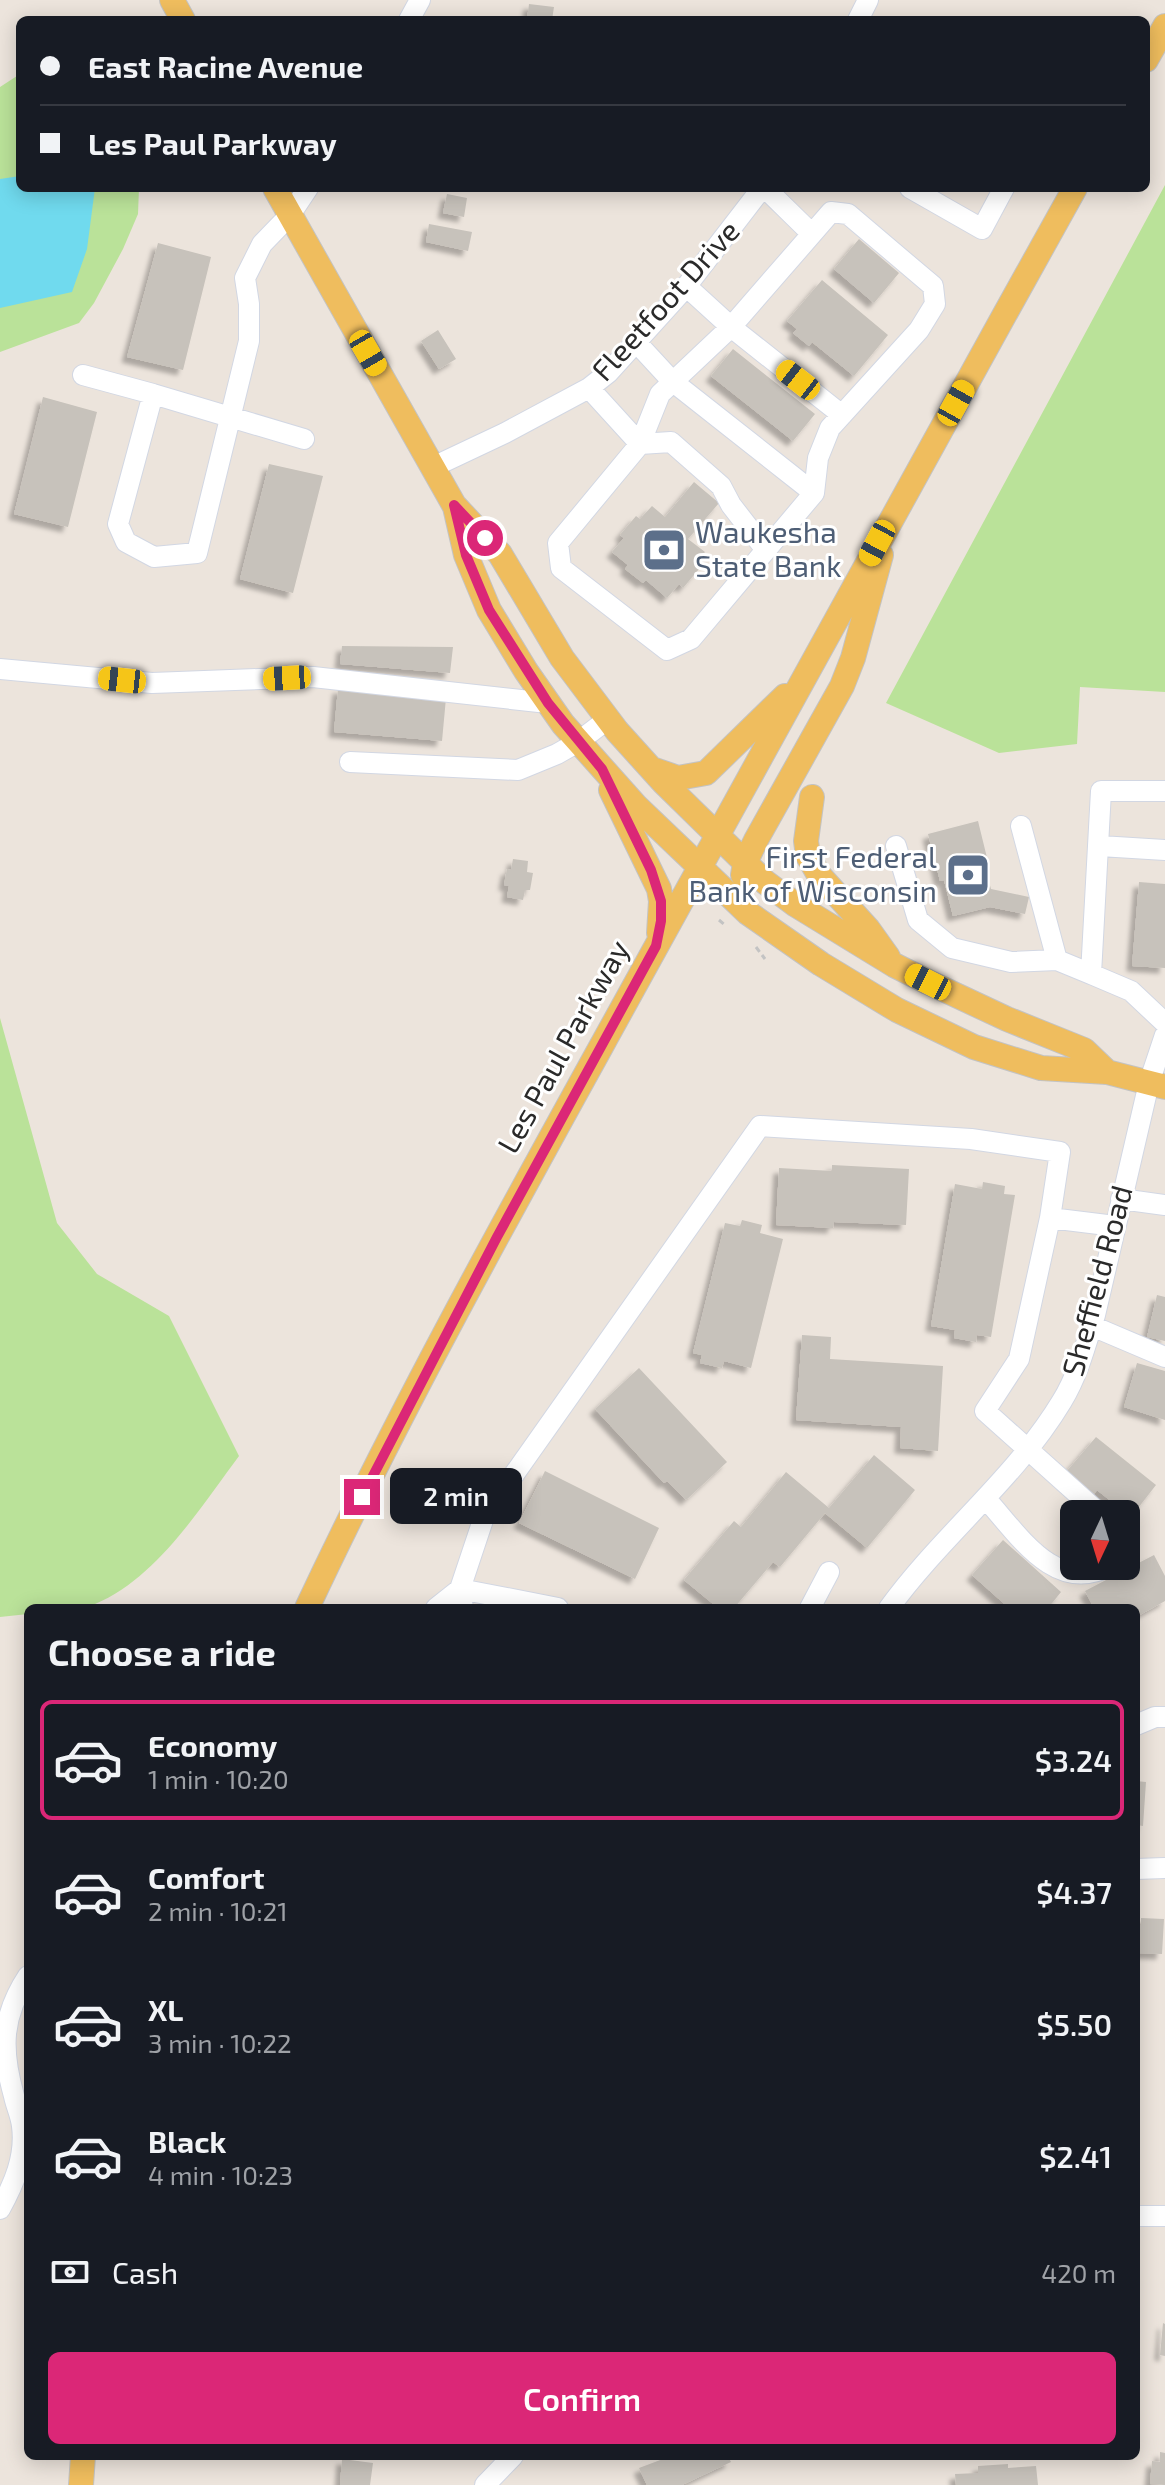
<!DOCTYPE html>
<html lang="en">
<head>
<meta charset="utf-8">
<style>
	body { margin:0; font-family:"Exo 2",sans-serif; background:#20242c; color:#f1f3f6; height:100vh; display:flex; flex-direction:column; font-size:30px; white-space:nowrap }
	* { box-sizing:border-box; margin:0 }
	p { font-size:26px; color:#9ea1a6 }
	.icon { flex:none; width:44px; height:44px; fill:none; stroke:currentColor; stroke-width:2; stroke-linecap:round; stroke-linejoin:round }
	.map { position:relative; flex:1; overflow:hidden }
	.panel { position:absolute; left:24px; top:1604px; width:1116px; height:856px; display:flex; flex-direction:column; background:#171b24; border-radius:12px; box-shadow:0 4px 20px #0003 }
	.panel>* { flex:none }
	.hud { position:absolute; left:16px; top:16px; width:1134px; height:176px; border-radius:12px; box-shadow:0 4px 20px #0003; display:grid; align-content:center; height:176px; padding:0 24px; background:#171b24 }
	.needle { width:52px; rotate:184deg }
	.tools { position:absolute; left:1060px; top:1500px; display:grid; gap:16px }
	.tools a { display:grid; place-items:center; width:80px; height:80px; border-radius:12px; background:#171b24; box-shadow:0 4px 20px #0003; font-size:40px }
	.end { position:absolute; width:36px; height:36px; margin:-18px; border:10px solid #db2777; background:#fff; box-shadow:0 0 0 4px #fff }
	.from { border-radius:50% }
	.bubble { position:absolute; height:56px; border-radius:12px; background:#171b24; box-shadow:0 4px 20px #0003; font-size:26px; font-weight:600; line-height:56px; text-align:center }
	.car { position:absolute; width:24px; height:48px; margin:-24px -12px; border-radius:10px; box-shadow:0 0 6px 2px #0007; background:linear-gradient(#f5c518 24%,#345 0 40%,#f5c518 0 76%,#345 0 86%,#f5c518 0) }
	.hud b { display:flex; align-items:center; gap:28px; height:76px; font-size:30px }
	.hud b+b { border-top:2px solid #363941 }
	.hud i { width:20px; height:20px; background:#f1f3f6 }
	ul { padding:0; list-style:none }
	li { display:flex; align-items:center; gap:24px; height:120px; margin:0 16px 12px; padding:0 8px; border:4px solid transparent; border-radius:12px }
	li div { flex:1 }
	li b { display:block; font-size:30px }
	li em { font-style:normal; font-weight:600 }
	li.current { border-color:#db2777 }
	li>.icon { width:72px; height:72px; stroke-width:1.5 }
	h2 { padding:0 24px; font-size:36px; line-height:96px }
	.pay { display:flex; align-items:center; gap:20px; height:88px; padding:0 24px; font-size:30px }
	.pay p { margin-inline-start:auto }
	.button { display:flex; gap:16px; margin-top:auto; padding:16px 24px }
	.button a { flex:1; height:92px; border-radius:12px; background:#db2777; color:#fff; font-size:32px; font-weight:600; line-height:92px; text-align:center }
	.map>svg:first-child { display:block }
	.green { fill:#bae299 }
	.water { fill:#70daee }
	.building { fill:#c7c2bb; filter:url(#shadow) }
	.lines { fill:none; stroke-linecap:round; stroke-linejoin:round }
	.minor-casing { stroke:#d2d7e3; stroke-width:22 }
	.major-casing { stroke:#c3c3c3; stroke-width:26 }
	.path { stroke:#c3c3c3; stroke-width:3; stroke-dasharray:6 4; stroke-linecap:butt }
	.minor { stroke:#fff; stroke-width:20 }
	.major { stroke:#efbd5e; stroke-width:24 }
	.route { stroke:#db2777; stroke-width:10 }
	.labels { text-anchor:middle; stroke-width:6; stroke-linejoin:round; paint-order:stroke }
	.street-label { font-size:30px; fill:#2a2a2a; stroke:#fff }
	.service-label { font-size:30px; fill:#4e5e75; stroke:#fff; text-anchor:start }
</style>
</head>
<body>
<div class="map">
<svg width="1165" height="2485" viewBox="0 0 1165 2485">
	<defs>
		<filter id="shadow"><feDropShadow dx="-5.5" dy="5.5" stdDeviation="2" flood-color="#0004"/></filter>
	</defs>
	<rect width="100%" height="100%" fill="#ece4dc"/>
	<path class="green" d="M20,74V188H139L138,214L123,249L94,303L79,323L0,352V87Z
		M1165,185V692L1080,687L1077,744L999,753L886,703Z
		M0,1018L57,1223L97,1274L169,1316L239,1456C201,1507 156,1579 95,1604C76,1612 49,1608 28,1608V1614L0,1617Z"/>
	<path class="water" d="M20,176V188H95L87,249L72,292L0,308V179Z"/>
	<path class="building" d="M529,4L554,7L552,20H527Z
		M447,194L467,198L464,217L443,213Z
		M429,224L472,232L468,251L426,242Z
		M859,239L899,273L874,303L834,269Z
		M158,243L211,257L183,370L127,357Z
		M822,280L888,335L854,376L812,342L809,346L793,333L797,329L787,321Z
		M438,330L456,359L439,369L421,341Z
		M733,349L815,414L793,441L711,376Z
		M43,397L97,412L68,527L14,514Z
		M269,464L323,476L293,593L240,579Z
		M694,482L719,503L688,539L705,552L694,565L699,569L683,588L679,584L667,598L646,580L643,583L625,569L628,565L612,552L624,538L620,535L636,516L640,519L652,506L665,517Z
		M342,646L453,647L450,673L340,664Z
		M338,688L446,698L442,741L334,732Z
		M978,821L990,870L986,871L991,889L1029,897L1025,914L990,907L953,916L944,880L940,881L928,834Z
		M513,859L528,861L527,872L533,873L530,890H525L523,900L507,897L509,886L504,885L507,869L511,870Z
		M1139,882L1165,884V968L1132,966Z
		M832,1165L909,1169L906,1225L834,1222L833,1228L776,1225L779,1168L832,1171Z
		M983,1182L1005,1186L1004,1194L1015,1195L991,1337L977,1335L976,1342L954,1338L955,1330L931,1326L955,1184L982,1189Z
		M742,1220L762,1225L760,1233L783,1239L751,1368L724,1361L722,1368L700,1363L702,1355L693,1353L725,1223L740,1226Z
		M1157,1295L1165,1297V1341L1147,1337Z
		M802,1335L831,1337L830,1359L943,1366L938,1451L900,1448L901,1427L796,1420Z
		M1137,1363L1165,1371V1420L1124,1407Z
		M639,1368L727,1462L686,1500L667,1481L664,1483L595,1409Z
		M1096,1437L1156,1485L1131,1517L1097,1490L1094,1494L1067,1471Z
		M874,1455L915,1490L867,1548L825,1513L780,1567L773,1562L734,1608H718L684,1580L734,1521L741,1527L786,1472L829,1508Z
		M545,1471L659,1528L635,1579L519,1523Z
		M1003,1540L1061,1592L1048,1608H1009L972,1575Z
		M1154,1555L1165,1576V1601L1136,1617V1608H1094L1085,1591Z
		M1136,1781L1146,1782L1143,1826L1136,1825Z
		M1141,1918L1164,1919L1162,1954L1136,1953V1925H1141Z
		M1163,2323L1165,2324V2356L1160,2355Z
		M1160,2452L1165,2453V2485L1150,2484L1152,2461L1160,2462Z
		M671,2456H728L731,2462L682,2485H647L639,2468Z
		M342,2459L373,2463L370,2485H340Z
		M1008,2464V2468L1036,2466L1038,2485H956L955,2474L978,2473V2466Z"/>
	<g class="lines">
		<g class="minor-casing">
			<path id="minor" d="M409,20L420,0
				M858,20L868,0
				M765,188L811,233
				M910,188L982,229L1004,188
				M686,286L731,327L842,415
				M636,342L672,381L814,493
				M83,375L153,394L118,524L126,542L154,557L197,553L249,341V304L245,278L262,244L290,215L308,188
				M589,388L640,444L558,543L561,568L667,650L691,639L814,493L818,458L830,428L919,330L935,304L933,286L848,214L831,212L731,327L660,394L640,444L671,442L721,486L731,505L766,550
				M153,394L304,439
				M433,467L505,433L589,388L608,373L685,288L762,188
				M0,669L152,683L313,677L548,703
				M350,762L518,770L557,754L578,742L608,719
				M1165,791H1101L1091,974L1131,991L1165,1023
				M1021,826L1057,960L1091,974
				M896,846L918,920L952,948L1011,962L1057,960
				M1100,846L1165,850
				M1121,1199L1165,1205
				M1050,1218L1019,1359L985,1411L1100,1514
				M1092,1326L1165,1357
				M986,1499C1018,1534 1055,1595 1109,1566
				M436,1608L460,1589L558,1608
				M463,1608L460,1589L484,1517L760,1126L971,1139L1060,1152L1050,1218L1115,1226
				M810,1608L829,1572
				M889,1608C942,1535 1015,1479 1062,1401C1078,1375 1086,1344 1095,1315L1149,1083L1165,1035
				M1136,1725L1155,1717H1165
				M1136,1869L1165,1868
				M0,2209C14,2184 26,2156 22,2126C21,2116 16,2106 14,2096C1,2050 1,2017 28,1976
				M1136,2216H1165
				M485,2485L513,2456"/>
		</g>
		<g class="major-casing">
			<path id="major" d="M172,0L183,20
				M1146,60L1165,26
				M275,188L454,505L500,554L562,658L617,731L664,783L765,882L796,905L894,965L928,982L1007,1019L1084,1050L1107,1072
				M455,507L466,555L489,610L526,671L563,724L636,806L748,913L821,964L897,1010L974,1047L1041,1068L1107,1072L1165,1087
				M652,769L678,778L706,773L785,696
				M611,790L659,889L661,901L659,933
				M812,797L806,841L808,856L819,875L868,929L888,957
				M743,875L745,863L756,840L842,686L853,658L881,555
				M307,1608C408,1393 525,1185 640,976C785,713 929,450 1075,188
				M81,2485L83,2456"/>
		</g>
		<path class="path" d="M719,920L726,926
			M756,947L765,959"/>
		<use href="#minor" class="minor"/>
		<use href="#major" class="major"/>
	</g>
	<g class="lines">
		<path class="route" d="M362,1497L497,1237L656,946L661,921V901L651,870L602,769L548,703L489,610L466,555L454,505L485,538"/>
	</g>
	<defs>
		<g id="bank-square" transform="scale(2.3)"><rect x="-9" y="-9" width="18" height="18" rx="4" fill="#5c6f8a" stroke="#fff"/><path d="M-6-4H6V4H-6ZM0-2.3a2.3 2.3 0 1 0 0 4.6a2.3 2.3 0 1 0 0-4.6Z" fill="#fff"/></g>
	</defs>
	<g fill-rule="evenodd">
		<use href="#bank-square" x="664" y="550"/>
		<use href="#bank-square" x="968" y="875"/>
	</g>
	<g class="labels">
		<g class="street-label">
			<text transform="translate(666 301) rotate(-48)" y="10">Fleetfoot Drive</text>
			<text transform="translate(564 1047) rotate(-61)" y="10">Les Paul Parkway</text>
			<text transform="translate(1098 1281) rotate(-75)" y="10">Sheffield Road</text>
		</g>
		<g class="service-label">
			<text x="695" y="543">Waukesha<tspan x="695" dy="34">State Bank</tspan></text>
			<text x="937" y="868" text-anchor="end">First Federal<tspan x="937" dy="34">Bank of Wisconsin</tspan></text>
		</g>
	</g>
</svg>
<div class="tools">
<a><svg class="needle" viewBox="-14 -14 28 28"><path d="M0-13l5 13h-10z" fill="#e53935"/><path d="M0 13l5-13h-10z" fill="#9ea1a6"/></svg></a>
</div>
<i class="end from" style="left:485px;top:538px"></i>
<i class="end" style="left:362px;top:1497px"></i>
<div class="bubble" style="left:390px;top:1468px;width:132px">2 min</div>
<i class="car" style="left:368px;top:353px;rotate:150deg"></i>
<i class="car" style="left:798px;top:380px;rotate:308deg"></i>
<i class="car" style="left:956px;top:403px;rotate:29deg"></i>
<i class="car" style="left:877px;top:543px;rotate:208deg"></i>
<i class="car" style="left:287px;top:678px;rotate:267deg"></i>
<i class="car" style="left:122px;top:680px;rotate:276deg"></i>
<i class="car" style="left:928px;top:982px;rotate:297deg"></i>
<div class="hud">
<b><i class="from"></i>East Racine Avenue</b>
<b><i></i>Les Paul Parkway</b>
</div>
<section class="panel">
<h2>Choose a ride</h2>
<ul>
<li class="current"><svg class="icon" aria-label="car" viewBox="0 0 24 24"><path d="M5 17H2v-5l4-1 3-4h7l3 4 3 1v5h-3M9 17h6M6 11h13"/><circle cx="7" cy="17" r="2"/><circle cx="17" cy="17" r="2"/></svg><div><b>Economy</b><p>1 min · 10:20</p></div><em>$3.24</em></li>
<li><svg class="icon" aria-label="car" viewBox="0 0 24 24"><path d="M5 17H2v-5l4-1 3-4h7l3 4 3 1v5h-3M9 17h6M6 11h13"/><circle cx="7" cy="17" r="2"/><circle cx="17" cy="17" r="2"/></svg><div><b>Comfort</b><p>2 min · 10:21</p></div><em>$4.37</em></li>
<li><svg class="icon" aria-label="car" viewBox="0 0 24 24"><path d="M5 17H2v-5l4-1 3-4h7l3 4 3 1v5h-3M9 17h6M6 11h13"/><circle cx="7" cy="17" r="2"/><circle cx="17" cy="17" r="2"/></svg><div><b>XL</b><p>3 min · 10:22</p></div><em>$5.50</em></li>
<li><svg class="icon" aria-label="car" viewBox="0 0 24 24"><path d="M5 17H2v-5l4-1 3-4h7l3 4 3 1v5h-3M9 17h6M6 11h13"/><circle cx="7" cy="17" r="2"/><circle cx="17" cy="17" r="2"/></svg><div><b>Black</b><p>4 min · 10:23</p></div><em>$2.41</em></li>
</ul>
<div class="pay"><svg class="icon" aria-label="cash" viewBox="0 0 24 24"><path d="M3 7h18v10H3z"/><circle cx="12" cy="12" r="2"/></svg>Cash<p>420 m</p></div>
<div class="button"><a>Confirm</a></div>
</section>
</div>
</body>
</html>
